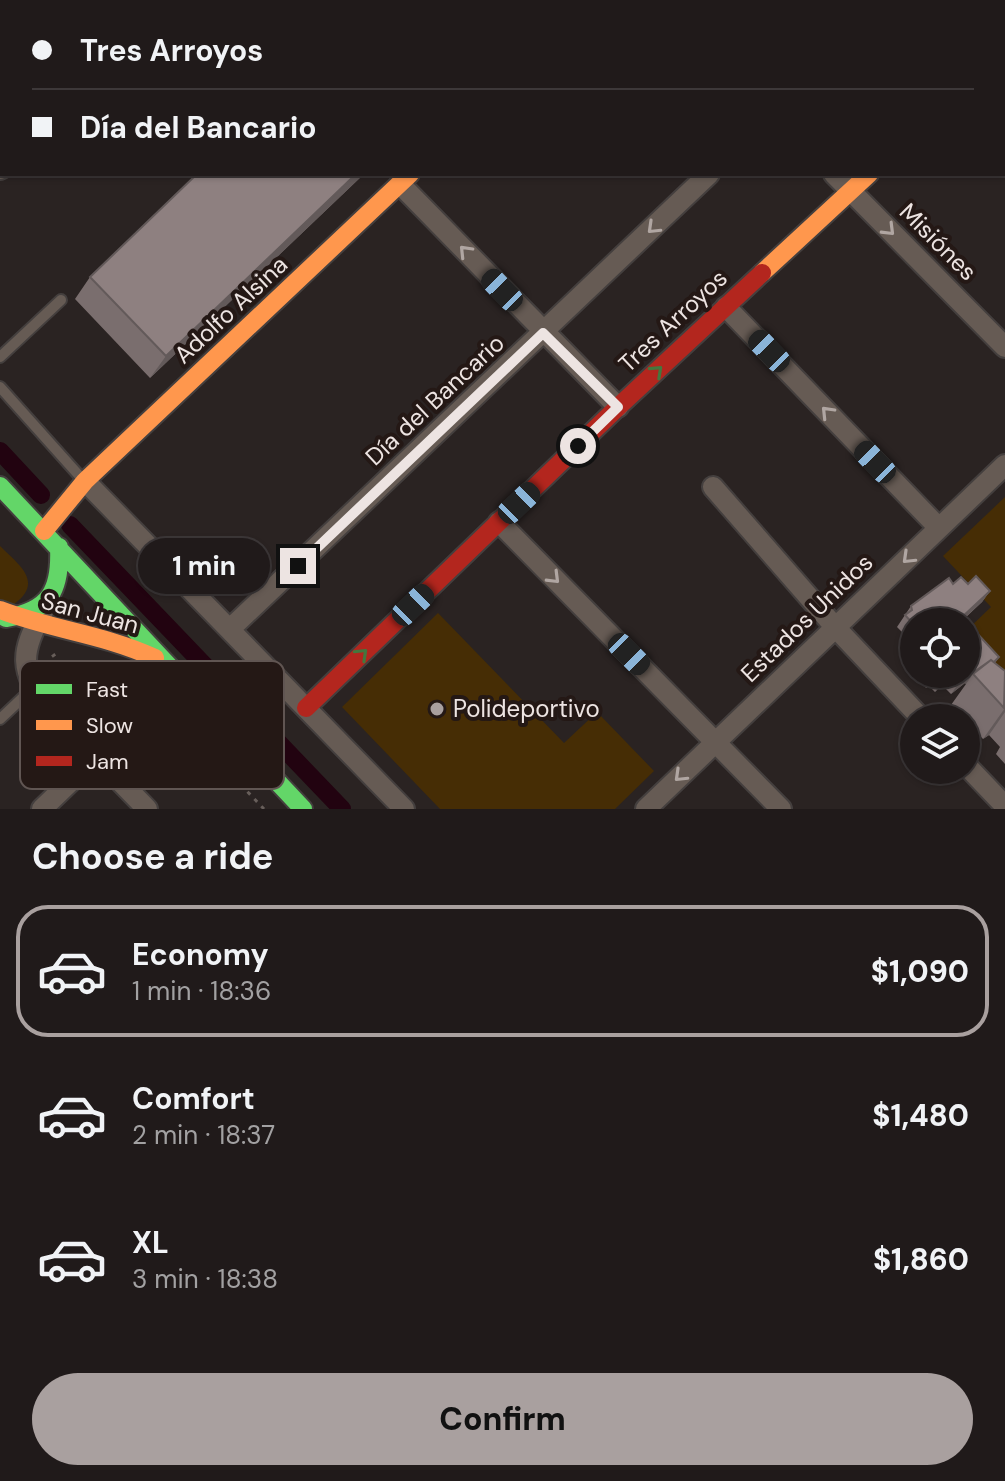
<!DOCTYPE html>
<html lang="en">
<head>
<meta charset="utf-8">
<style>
	body { margin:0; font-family:"DM Sans",sans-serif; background:#2d2727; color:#f1f3f6; height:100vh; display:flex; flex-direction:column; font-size:30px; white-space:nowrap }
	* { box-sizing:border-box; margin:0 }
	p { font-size:26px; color:#a2a1a2 }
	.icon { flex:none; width:44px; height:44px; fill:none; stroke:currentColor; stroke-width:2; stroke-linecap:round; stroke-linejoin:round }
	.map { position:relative; height:809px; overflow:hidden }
	.panel { display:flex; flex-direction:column; background:#201a1a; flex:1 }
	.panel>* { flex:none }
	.guide { position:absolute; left:0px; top:0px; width:1006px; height:176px; box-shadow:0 2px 6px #0004,0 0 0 2px #3d3839; display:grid; align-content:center; height:176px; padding:0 32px; background:#201a1a }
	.fabs { position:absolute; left:900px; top:608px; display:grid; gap:16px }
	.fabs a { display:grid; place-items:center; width:80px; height:80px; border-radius:50%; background:#201a1a; box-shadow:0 2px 6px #0004,0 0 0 2px #3d3839; font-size:40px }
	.end { position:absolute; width:36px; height:36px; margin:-18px; border:10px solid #ede4e2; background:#111; box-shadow:0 0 0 4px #111 }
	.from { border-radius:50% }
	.bubble { position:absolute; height:56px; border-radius:28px; background:#201a1a; box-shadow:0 2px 6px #0004,0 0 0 2px #3d3839; font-size:26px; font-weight:800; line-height:56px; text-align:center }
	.car { position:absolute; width:24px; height:48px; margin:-24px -12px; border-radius:10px; box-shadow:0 0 6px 2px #0007; background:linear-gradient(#222 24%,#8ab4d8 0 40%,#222 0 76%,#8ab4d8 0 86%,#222 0) }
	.guide b { display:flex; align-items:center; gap:28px; height:76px; font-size:30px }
	.guide b+b { border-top:2px solid #3d3839 }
	.guide i { width:20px; height:20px; background:#f1f3f6 }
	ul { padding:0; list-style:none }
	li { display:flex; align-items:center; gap:24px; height:132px; margin:0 16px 12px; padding:0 16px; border:4px solid transparent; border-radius:32px }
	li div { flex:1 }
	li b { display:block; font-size:30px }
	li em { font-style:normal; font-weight:800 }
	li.current { border-color:#a9a09f }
	li>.icon { width:72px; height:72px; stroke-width:1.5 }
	h2 { padding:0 32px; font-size:36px; line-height:96px }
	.cta { display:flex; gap:16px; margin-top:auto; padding:16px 32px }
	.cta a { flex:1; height:92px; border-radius:48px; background:#a9a09f; color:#111; font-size:32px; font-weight:800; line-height:92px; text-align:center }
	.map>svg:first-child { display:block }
	.green { fill:#462d05 }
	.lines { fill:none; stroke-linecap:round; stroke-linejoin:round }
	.canal { stroke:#220310; stroke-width:18 }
	.lane-casing { stroke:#443f3e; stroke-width:14 }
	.street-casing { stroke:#443f3e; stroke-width:24 }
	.fast-casing { stroke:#443f3e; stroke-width:22 }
	.slow-casing { stroke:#443f3e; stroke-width:22 }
	.jam-casing { stroke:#443f3e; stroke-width:22 }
	.path { stroke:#675e5a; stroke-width:3; stroke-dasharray:4 6; stroke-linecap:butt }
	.lane { stroke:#665b54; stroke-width:10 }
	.street { stroke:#665b54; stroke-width:20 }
	.fast { stroke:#63d668; stroke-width:18 }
	.slow { stroke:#ff974d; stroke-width:18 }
	.jam { stroke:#b3261e; stroke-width:18 }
	.wall { fill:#7a6e6e }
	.shaded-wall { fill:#635a5a }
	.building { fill:#8e8080; stroke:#635a5a; stroke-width:2 }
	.oneway { stroke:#b0a6a2 }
	.oneway2 { stroke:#44773e }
	.route { stroke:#ede4e2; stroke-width:10 }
	.poi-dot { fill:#a9a09f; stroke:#241815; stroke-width:3 }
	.labels { text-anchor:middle; stroke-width:8; stroke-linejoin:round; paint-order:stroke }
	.street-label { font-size:24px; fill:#ede4e2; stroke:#241815 }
	.poi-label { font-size:24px; fill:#ede4e2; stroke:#241815; text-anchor:start }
	.key { fill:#241815; stroke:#605552; stroke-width:2 }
	.key-label { font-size:22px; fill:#ede4e2 }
</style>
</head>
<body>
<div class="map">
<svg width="1005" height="809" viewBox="0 0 1005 809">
	<rect width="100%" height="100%" fill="#2a2322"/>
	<path class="green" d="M1005,497V677L966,631L991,607L943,556Z
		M0,546C19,565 45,582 13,605L0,603Z
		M438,613L564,743L597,712L654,771L615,809H440L342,707Z"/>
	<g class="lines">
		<path class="canal" d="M0,451L41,495
			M70,525L342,809"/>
		<g class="lane-casing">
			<path id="lane" d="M0,357L61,300
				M0,387L84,481
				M0,719L34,687"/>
		</g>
		<g class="street-casing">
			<path id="street" d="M665,0L667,2
				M174,2L176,0
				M885,2L887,0
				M1004,41L1005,40
				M1004,89L1005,90
				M0,169L2,168
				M834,174L1005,347
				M400,184L618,407
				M726,307L939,528
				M85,481L404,809
				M713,487L835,627L921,718
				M499,522L781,809
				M43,612C20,652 19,671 49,708L147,809
				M230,629L709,174
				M966,765L1005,806
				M42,809L96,757
				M646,809L1005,465"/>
		</g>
		<g class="fast-casing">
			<path id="fast" d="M0,486L303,809
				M6,618C50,611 61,590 59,547"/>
		</g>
		<g class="slow-casing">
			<path id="slow" d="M591,2L593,0
				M762,273L869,174
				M44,531L85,481L410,174
				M0,610C52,630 103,634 155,658"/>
		</g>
		<g class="jam-casing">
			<path id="jam" d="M306,708L618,407L762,273"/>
		</g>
		<path class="path" d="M47,665L50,658L60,651
			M137,676L264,809"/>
		<use href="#lane" class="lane"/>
		<use href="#street" class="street"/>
		<use href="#fast" class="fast"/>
		<use href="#slow" class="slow"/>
		<use href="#jam" class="jam"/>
	</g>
	<path class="wall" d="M364,174L150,378L75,299L90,277Z
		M953,584H968L990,591L982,602L964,619L999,657L995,663L1005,671V764L996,754L1000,747L989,735L983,739L966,721V718H963L951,705L966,684L965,683L951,694L942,685L935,692L929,686L926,688L916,674H966L914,622V672L907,662L913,653L900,640L904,634L897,627L911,606Z"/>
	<path class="shaded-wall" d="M356,174H364L150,378L166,356Z
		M990,591L982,602L960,622L962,617Z
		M999,657L991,669L973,674L966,684L965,683L951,694L959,683L973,672Z
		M950,674L942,685L935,692L943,681Z
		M1005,708V712L989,735L983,739Z"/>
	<path class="building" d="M197,174H356L166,356L90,277Z
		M976,576L990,591L962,617L999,657L994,662L991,660L974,672H973L959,683L950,674H966V622H914V635L908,629L913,624L905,615L912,610L911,606L949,578L953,584L961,577L968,584Z
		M991,660L1005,671L1004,708L973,674Z
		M932,674H950L943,681L937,674L934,676Z"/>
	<defs><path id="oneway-chevron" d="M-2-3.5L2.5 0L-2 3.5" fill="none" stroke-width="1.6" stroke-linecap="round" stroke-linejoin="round" transform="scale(2)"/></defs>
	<g class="oneway">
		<use href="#oneway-chevron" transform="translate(653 228) rotate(136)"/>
		<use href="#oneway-chevron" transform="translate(889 230) rotate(45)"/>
		<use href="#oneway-chevron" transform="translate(465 251) rotate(-134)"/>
		<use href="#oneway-chevron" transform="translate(827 412) rotate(-134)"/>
		<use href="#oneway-chevron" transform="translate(908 558) rotate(136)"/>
		<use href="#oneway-chevron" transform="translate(554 578) rotate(45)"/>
		<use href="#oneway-chevron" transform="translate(680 776) rotate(136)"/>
	</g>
	<g class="oneway2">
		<use href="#oneway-chevron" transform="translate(657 371) rotate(-43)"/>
		<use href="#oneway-chevron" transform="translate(362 654) rotate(-44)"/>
	</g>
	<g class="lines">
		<path class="route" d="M298,566L543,333L618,407L578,446"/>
	</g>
	<circle class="poi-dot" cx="437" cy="709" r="8"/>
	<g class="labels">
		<g class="street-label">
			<text transform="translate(938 242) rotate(45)" y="8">Misiónes</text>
			<text transform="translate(231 310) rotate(-43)" y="8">Adolfo Alsina</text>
			<text transform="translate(673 321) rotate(-43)" y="8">Tres Arroyos</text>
			<text transform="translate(435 400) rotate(-43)" y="8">Día del Bancario</text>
			<text transform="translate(90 613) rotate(15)" y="8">San Juan</text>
			<text transform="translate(807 618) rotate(-44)" y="8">Estados Unidos</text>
		</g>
		<g class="poi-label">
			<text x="453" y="717">Polideportivo</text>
		</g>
	</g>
	<rect x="20" y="661" width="264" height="128" rx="12" class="key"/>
	<rect x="36" y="684" width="36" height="10" fill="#63d668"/>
	<rect x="36" y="720" width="36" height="10" fill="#ff974d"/>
	<rect x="36" y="756" width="36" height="10" fill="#b3261e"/>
	<g class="key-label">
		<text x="86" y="697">Fast</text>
		<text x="86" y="733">Slow</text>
		<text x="86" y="769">Jam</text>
	</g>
</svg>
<div class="fabs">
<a><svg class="icon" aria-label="locate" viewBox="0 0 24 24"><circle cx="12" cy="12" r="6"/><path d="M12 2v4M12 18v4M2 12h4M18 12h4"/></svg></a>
<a><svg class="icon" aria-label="layers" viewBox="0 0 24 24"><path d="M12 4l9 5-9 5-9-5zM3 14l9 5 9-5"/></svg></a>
</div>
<i class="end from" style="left:578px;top:446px"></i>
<i class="end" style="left:298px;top:566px"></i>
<div class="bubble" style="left:138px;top:538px;width:132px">1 min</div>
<i class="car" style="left:502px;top:290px;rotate:316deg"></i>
<i class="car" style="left:769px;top:351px;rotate:316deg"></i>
<i class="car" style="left:875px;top:462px;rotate:316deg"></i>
<i class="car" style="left:519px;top:503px;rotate:46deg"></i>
<i class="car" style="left:413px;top:605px;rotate:46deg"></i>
<i class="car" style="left:629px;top:654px;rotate:135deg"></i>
<div class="guide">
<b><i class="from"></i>Tres Arroyos</b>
<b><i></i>Día del Bancario</b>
</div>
</div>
<section class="panel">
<h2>Choose a ride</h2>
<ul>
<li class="current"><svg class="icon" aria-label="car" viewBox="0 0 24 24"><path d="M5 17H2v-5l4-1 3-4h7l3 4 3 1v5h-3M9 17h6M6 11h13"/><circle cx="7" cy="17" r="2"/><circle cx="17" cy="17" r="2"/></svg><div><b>Economy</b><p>1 min · 18:36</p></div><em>$1,090</em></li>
<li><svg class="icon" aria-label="car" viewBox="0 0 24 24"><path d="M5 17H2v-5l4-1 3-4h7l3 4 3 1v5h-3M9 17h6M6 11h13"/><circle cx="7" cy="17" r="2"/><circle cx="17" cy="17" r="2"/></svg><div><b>Comfort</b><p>2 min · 18:37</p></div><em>$1,480</em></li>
<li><svg class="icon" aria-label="car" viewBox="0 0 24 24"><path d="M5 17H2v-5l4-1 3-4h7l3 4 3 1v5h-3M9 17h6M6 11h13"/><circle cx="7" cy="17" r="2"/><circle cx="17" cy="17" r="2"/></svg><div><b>XL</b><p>3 min · 18:38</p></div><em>$1,860</em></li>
</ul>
<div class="cta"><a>Confirm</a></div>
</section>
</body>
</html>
